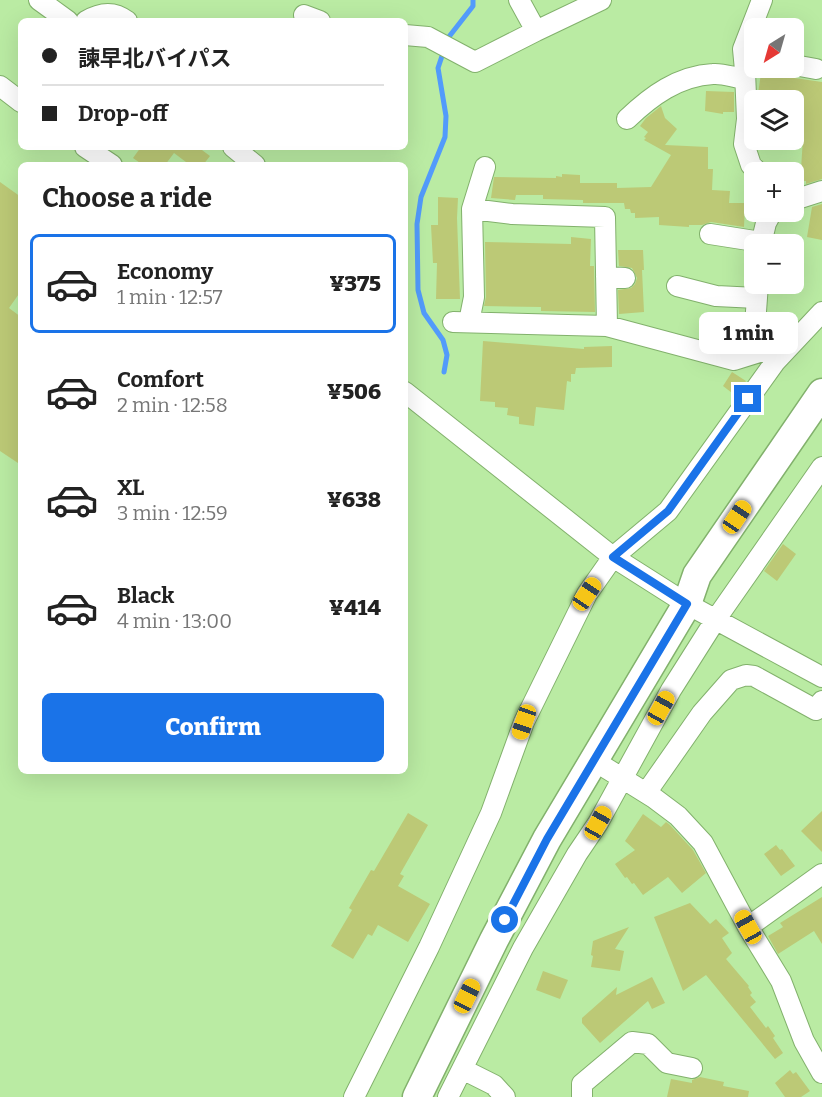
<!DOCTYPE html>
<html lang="en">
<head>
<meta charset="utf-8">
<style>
	body { margin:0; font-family:Bitter,"Noto Sans JP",serif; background:#f6f6f6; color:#222; height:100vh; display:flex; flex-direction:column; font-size:22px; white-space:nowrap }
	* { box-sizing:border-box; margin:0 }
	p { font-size:20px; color:#767676 }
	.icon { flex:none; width:33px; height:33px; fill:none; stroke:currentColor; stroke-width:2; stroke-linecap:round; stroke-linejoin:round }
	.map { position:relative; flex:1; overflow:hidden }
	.side { position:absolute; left:18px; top:162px; width:390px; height:612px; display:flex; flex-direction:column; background:#fff; border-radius:9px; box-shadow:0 6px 24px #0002 }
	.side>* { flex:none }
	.guide { position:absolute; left:18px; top:18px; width:390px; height:132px; border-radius:9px; box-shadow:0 6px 24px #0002; display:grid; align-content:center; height:132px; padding:0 24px; background:#fff }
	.needle { width:39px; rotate:217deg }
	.buttons { position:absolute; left:744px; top:18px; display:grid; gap:12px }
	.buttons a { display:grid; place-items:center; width:60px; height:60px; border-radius:9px; background:#fff; box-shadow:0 6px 24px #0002; font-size:30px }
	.end { position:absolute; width:27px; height:27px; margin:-14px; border:8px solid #1a73e8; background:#fff; box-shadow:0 0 0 3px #fff }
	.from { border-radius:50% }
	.bubble { position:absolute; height:42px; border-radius:9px; background:#fff; box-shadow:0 6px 24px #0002; font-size:20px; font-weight:800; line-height:42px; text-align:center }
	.car { position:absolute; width:18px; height:36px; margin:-18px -9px; border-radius:8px; box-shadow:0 0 4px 2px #0007; background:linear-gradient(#f5c518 24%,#345 0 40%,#f5c518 0 76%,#345 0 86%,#f5c518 0) }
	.guide b { display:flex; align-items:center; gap:21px; height:57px; font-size:22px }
	.guide b+b { border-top:2px solid #e0e0e0 }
	.guide i { width:15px; height:15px; background:#222 }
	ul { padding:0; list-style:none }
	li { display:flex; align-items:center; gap:18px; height:99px; margin:0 12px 9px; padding:0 12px; border:3px solid transparent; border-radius:9px }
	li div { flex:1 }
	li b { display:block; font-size:22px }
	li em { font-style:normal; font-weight:800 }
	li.on { border-color:#1a73e8 }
	li>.icon { width:54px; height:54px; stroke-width:1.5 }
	h2 { padding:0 24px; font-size:27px; line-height:72px }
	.action { display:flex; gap:12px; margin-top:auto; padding:12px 24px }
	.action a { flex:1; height:69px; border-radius:9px; background:#1a73e8; color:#fff; font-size:24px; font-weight:800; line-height:69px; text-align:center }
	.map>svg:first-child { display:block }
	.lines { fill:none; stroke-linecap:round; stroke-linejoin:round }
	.stream { stroke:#529bfb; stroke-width:5 }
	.building { fill:#bcc976 }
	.minor-casing { stroke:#82b16c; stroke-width:22 }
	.highway-casing { stroke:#82b16c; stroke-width:31 }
	.minor { stroke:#fff; stroke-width:20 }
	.highway { stroke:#fff; stroke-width:28 }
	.route { stroke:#1a73e8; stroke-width:8 }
</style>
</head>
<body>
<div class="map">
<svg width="822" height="1097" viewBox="0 0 822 1097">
	<rect width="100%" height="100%" fill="#baeba3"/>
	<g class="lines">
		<path class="stream" d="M444,372L447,355L443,340L424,313L418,290L417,224L421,197L445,137L446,116L438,68L448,38L473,6V0"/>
	</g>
	<path class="building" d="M761,73L822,82V179L806,184V181H804V169H801L803,138L794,137V99L758,94Z
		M706,91L734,92V112H723V114L705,111Z
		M661,106L665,118L677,129L665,145L708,147V169H713L712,190L730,191L729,203H745L744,227L711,222L702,225H689V227L659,225V217L635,218V213H631L630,209H625L624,203H583V200L543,199V195H516L515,200L491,198L494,177L556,178V176L562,177V174L580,175V183H617V188L651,187L671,155L644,140L646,138L644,137L648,132L640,126L646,118Z
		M141,147H198L210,156L203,165H190L174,153L165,165H143L133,158Z
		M0,182L21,197V291L9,308L21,317V465L0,451Z
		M438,197L458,198L457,218L460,299H436L437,263H433L431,225H438Z
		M822,204V240L807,237L812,207Z
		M571,237L591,239L590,266H594L595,312L541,311V307L484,306L486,297L485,242L571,244Z
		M618,250H643L644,270H642L644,312L619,314L618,290L631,288L635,284L637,278L632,268L619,266Z
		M483,341L584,349V347L612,346V367L576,368L575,374H571V382L567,381L564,410L536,407L534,426L519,424V417L507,415L508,408L495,407V402L480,401Z
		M732,372L746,381L736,396L723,386Z
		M783,544L796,554L777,581L764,571Z
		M822,811V852L801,831Z
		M408,813L428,825L400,874L404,876L398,886L430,904L408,942L378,925L372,936L368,934L353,959L331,946L352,910L349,908L371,870L374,871Z
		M643,814L661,827L666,822L670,825L693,850L706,873L682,893L668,877L643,895L634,883L632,884L627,877L625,878L615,864L635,850L625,841Z
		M776,845L780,850L782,849L795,866L781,876L764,854Z
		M822,897V944L814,931L778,954L768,936L783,927L780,923Z
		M690,903L710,924L716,919L729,933L722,938L732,953L726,959L749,986L748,987L752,993L750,995L756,1002L750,1007L766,1028L768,1026L775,1036L773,1038L783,1053L775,1059L706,975L683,991L654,917Z
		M629,927L615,949L624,951L620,971L591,967L593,956L591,955L593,941Z
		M543,971L568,980L560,999L536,990Z
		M652,977L665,1003L652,1009L648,1001L600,1043L582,1023V1018L617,987L616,995Z
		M790,1070L793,1074L796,1072L810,1091L801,1097H785L775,1083Z
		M700,1077L724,1082L723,1086L749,1091L748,1097H667L671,1079L692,1083V1080Z"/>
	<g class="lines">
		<g class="minor-casing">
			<path id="minor" d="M39,0L68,21
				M519,0L536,31L601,0
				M304,15L320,21
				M86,21C101,12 114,11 127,21
				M405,35L428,37L475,62L536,31
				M754,58L752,57L745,72L747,119L744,144L751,165L758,172
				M794,65L816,69
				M745,70L743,49L762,0
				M0,86L21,102
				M627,119C651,96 678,76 713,74C723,73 735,78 745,79
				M85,147L112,165
				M233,147L255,165
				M794,200L822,191
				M472,209L512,214L605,217L607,326
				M710,234L761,242
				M761,244L766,223L772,212
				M606,277L625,278
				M758,284L755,325L766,350
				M677,286L716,296L757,298
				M453,322L607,326L734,360L766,350L775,362
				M469,322L474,297L472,209L485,167
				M405,392L613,557L687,604L822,677
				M593,760L654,798L678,816L703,843L748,927L822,874
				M646,793L702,713L731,680L746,675L754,676L816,710L822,701
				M748,927L781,981L804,1041L822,1073
				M462,1069L494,1085L505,1097
				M354,1097L429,947L491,813L524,722L587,594L613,557L668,511L775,362L822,312
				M448,1097L523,948L577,854L598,823L671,690L716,619L822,467
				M582,1097V1084L632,1042L648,1044L667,1063L692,1068"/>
		</g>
		<g class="highway-casing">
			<path id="highway" d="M417,1097L494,940L547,839L687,604L697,575L822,393"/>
		</g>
		<use href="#minor" class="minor"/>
		<use href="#highway" class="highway"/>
	</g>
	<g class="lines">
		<path class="route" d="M505,920L547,839L687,604L613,557L668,511L748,399"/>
	</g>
</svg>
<div class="buttons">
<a><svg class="needle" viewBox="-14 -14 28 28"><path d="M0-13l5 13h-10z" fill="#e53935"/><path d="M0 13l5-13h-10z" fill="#767676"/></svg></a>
<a><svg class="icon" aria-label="layers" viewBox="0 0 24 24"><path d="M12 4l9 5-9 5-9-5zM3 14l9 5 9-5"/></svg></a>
<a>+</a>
<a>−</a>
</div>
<i class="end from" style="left:505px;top:920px"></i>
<i class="end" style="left:748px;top:399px"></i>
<div class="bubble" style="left:699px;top:312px;width:99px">1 min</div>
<i class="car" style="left:737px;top:517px;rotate:34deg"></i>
<i class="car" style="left:587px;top:594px;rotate:34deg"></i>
<i class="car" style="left:661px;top:708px;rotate:29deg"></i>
<i class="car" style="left:524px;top:722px;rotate:199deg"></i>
<i class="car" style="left:598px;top:823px;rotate:29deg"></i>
<i class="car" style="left:748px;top:927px;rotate:331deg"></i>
<i class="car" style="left:467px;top:996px;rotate:26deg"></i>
<div class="guide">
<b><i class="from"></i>諫早北バイパス</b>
<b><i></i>Drop-off</b>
</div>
<section class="side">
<h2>Choose a ride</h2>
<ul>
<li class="on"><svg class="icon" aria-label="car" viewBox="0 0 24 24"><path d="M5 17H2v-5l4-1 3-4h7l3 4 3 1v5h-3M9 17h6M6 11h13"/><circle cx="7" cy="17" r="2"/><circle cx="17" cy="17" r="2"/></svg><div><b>Economy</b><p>1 min · 12:57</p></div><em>¥375</em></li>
<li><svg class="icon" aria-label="car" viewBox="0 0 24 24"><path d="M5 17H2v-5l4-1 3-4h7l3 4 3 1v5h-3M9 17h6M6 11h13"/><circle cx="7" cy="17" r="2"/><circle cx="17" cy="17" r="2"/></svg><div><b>Comfort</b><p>2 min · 12:58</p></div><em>¥506</em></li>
<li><svg class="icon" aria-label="car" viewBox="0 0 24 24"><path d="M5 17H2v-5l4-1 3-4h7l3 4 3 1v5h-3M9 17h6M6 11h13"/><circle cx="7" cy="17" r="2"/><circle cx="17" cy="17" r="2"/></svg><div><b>XL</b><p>3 min · 12:59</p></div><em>¥638</em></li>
<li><svg class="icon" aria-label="car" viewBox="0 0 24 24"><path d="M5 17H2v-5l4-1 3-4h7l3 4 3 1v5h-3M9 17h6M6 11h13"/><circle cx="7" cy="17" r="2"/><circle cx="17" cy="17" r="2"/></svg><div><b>Black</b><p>4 min · 13:00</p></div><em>¥414</em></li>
</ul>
<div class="action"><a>Confirm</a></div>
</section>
</div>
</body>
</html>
